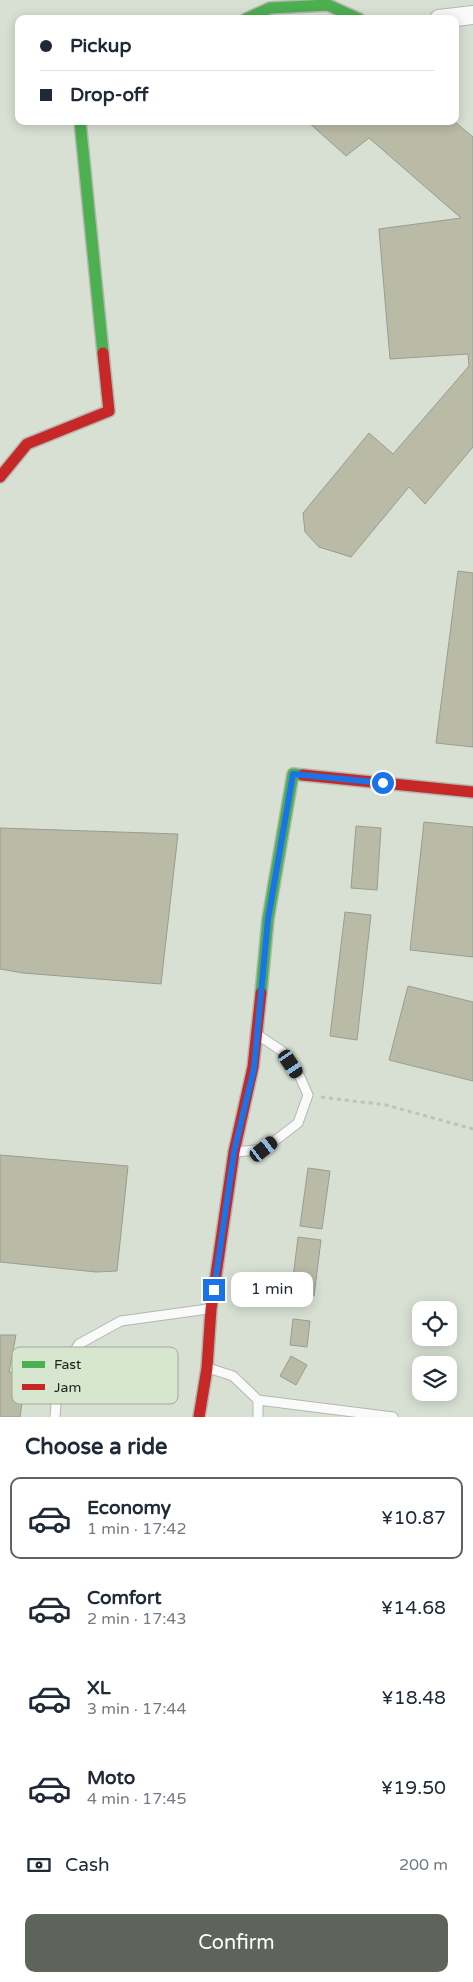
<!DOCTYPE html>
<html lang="en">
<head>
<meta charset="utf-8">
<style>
	body { margin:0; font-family:"Varela Round",sans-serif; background:#f6f6f7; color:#1f2937; height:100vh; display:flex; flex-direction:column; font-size:19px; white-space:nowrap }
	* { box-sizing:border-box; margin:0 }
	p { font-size:16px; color:#747a83 }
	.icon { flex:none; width:28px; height:28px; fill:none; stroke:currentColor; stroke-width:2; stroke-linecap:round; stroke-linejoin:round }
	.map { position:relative; height:1417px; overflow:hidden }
	.panel { display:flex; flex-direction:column; background:#fff; flex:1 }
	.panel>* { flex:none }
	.top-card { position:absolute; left:15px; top:15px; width:444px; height:110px; border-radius:10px; box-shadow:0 2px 12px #0003; display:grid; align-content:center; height:110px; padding:0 25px; background:#fff }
	.buttons { position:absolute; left:412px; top:1301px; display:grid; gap:10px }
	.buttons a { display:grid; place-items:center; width:45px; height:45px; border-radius:10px; background:#fff; box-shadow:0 2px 12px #0003; font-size:25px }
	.end { position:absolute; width:22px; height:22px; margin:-11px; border:6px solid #1a73e8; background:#fff; box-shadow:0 0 0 2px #fff }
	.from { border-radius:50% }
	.bubble { position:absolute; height:35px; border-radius:10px; background:#fff; box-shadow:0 2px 12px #0003; font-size:16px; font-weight:600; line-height:35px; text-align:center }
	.car { position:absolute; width:15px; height:30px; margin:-15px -8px; border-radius:6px; box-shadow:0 0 4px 1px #0007; background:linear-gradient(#222 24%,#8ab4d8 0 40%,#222 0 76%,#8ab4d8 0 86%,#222 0) }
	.top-card b { display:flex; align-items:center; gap:18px; height:48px; font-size:19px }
	.top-card b+b { border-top:1px solid #e0e1e3 }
	.top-card i { width:12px; height:12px; background:#1f2937 }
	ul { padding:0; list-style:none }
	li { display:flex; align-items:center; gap:15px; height:82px; margin:0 10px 8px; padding:0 15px; border:2px solid transparent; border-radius:10px }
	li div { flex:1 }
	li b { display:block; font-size:19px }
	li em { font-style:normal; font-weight:600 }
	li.active { border-color:#5e645a }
	li>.icon { width:45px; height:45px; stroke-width:1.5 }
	h2 { padding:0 25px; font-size:22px; line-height:60px }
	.pay { display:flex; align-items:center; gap:12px; height:55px; padding:0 25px; font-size:19px }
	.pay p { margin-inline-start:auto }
	.button { display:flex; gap:10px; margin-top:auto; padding:10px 25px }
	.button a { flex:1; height:58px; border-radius:10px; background:#5e645a; color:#fff; font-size:20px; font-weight:600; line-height:58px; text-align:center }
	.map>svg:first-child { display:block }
	.building { fill:#babba6; stroke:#999c93 }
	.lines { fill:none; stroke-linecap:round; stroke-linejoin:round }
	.lane-casing { stroke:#b2b8af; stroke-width:11 }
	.street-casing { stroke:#b2b8af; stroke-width:20 }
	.fast-casing { stroke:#b2b8af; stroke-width:14 }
	.jam-casing { stroke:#b2b8af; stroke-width:14 }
	.path { stroke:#bec1bc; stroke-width:3; stroke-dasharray:4 4; stroke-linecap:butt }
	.lane { stroke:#f9faf9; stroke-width:9 }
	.street { stroke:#f9faf9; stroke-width:18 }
	.fast { stroke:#4caf50; stroke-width:11 }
	.jam { stroke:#c62828; stroke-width:11 }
	.route { stroke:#1a73e8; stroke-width:6 }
	.key { fill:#d7e6ce; stroke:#9fab98; stroke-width:1 }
	.key-label { font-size:14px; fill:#1c2219 }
</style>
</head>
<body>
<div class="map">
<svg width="473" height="1417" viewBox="0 0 473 1417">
	<rect width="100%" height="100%" fill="#d8e0d4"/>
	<path class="building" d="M307,121H454L473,137V447L425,504L409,487L351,557L319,547L305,532L303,513L369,433L393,454L469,366L468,354L390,359L379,229L461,218L369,138L346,156Z
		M458,571L473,573V747L436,743Z
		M424,822L473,827V957L410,950Z
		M356,826L381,828L377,890L351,888Z
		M0,828L178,834L161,984L23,973L0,969Z
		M345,912L371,915L357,1040L330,1036Z
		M408,986L473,1002V1081L389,1060Z
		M0,1155L128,1166L117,1271L96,1272L0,1262Z
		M308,1168L330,1171L322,1229L300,1226Z
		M298,1237L321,1240L314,1296L291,1294Z
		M293,1319L310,1321L307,1347L290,1345Z
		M0,1335H16L9,1372L26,1373L20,1417H0Z
		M291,1356L307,1365L296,1385L280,1376Z"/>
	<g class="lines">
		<g class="lane-casing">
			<path id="lane" d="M237,1152L264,1149L298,1123L308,1095L300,1077L282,1051L258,1035
				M208,1368L233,1376L258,1400V1417
				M258,1400L393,1417
				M55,1417L58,1378L79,1344L121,1321L208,1309"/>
		</g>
		<g class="street-casing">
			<path id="street" d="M439,19L473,15"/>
		</g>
		<g class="fast-casing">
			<path id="fast" d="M246,19L270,8L328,5L359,19
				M80,121L103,353
				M261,993L268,919L293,774L303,775"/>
		</g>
		<g class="jam-casing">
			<path id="jam" d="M0,477L27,444L109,411L103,353
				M303,775L473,792
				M199,1417L207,1368L211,1309L234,1152L253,1067L261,993"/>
		</g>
		<path class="path" d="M321,1097L386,1105L473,1129"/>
		<use href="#lane" class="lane"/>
		<use href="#street" class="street"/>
		<use href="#fast" class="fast"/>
		<use href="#jam" class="jam"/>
	</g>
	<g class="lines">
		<path class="route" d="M214,1290L234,1152L254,1068L268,919L293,774L383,783"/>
	</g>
	<rect x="12" y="1347" width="166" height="57" rx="8" class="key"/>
	<rect x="22" y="1361" width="23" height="7" fill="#4caf50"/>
	<rect x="22" y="1384" width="23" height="6" fill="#c62828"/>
	<g class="key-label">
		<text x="54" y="1369">Fast</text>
		<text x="54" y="1392">Jam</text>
	</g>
</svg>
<div class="buttons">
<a><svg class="icon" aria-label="locate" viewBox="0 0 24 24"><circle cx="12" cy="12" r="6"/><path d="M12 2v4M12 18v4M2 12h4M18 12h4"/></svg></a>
<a><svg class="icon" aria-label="layers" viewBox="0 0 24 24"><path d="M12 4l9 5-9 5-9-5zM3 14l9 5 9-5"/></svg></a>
</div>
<i class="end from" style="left:383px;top:783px"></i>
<i class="end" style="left:214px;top:1290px"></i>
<div class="bubble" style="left:231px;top:1272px;width:82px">1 min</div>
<i class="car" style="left:291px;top:1064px;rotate:146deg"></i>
<i class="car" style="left:264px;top:1149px;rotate:52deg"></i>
<div class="top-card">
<b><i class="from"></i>Pickup</b>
<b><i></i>Drop-off</b>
</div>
</div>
<section class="panel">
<h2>Choose a ride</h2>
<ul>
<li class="active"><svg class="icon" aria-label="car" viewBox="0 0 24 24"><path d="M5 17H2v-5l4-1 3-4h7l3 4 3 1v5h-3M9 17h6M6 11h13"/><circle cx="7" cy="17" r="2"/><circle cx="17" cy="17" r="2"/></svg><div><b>Economy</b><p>1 min · 17:42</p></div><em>¥10.87</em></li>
<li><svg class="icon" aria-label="car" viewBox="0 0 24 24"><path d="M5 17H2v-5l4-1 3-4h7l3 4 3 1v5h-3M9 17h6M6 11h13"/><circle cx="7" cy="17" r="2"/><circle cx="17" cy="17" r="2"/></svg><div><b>Comfort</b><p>2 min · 17:43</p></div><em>¥14.68</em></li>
<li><svg class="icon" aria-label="car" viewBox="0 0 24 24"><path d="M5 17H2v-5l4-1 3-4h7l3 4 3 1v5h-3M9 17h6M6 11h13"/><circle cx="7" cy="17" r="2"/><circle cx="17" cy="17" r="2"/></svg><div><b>XL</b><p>3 min · 17:44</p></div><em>¥18.48</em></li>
<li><svg class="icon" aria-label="car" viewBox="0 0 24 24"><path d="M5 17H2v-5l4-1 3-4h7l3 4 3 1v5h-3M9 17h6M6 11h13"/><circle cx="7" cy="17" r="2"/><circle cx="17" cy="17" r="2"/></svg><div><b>Moto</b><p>4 min · 17:45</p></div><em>¥19.50</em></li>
</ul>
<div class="pay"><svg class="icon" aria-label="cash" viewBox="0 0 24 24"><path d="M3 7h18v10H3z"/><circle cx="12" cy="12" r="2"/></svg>Cash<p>200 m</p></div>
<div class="button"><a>Confirm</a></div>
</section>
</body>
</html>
